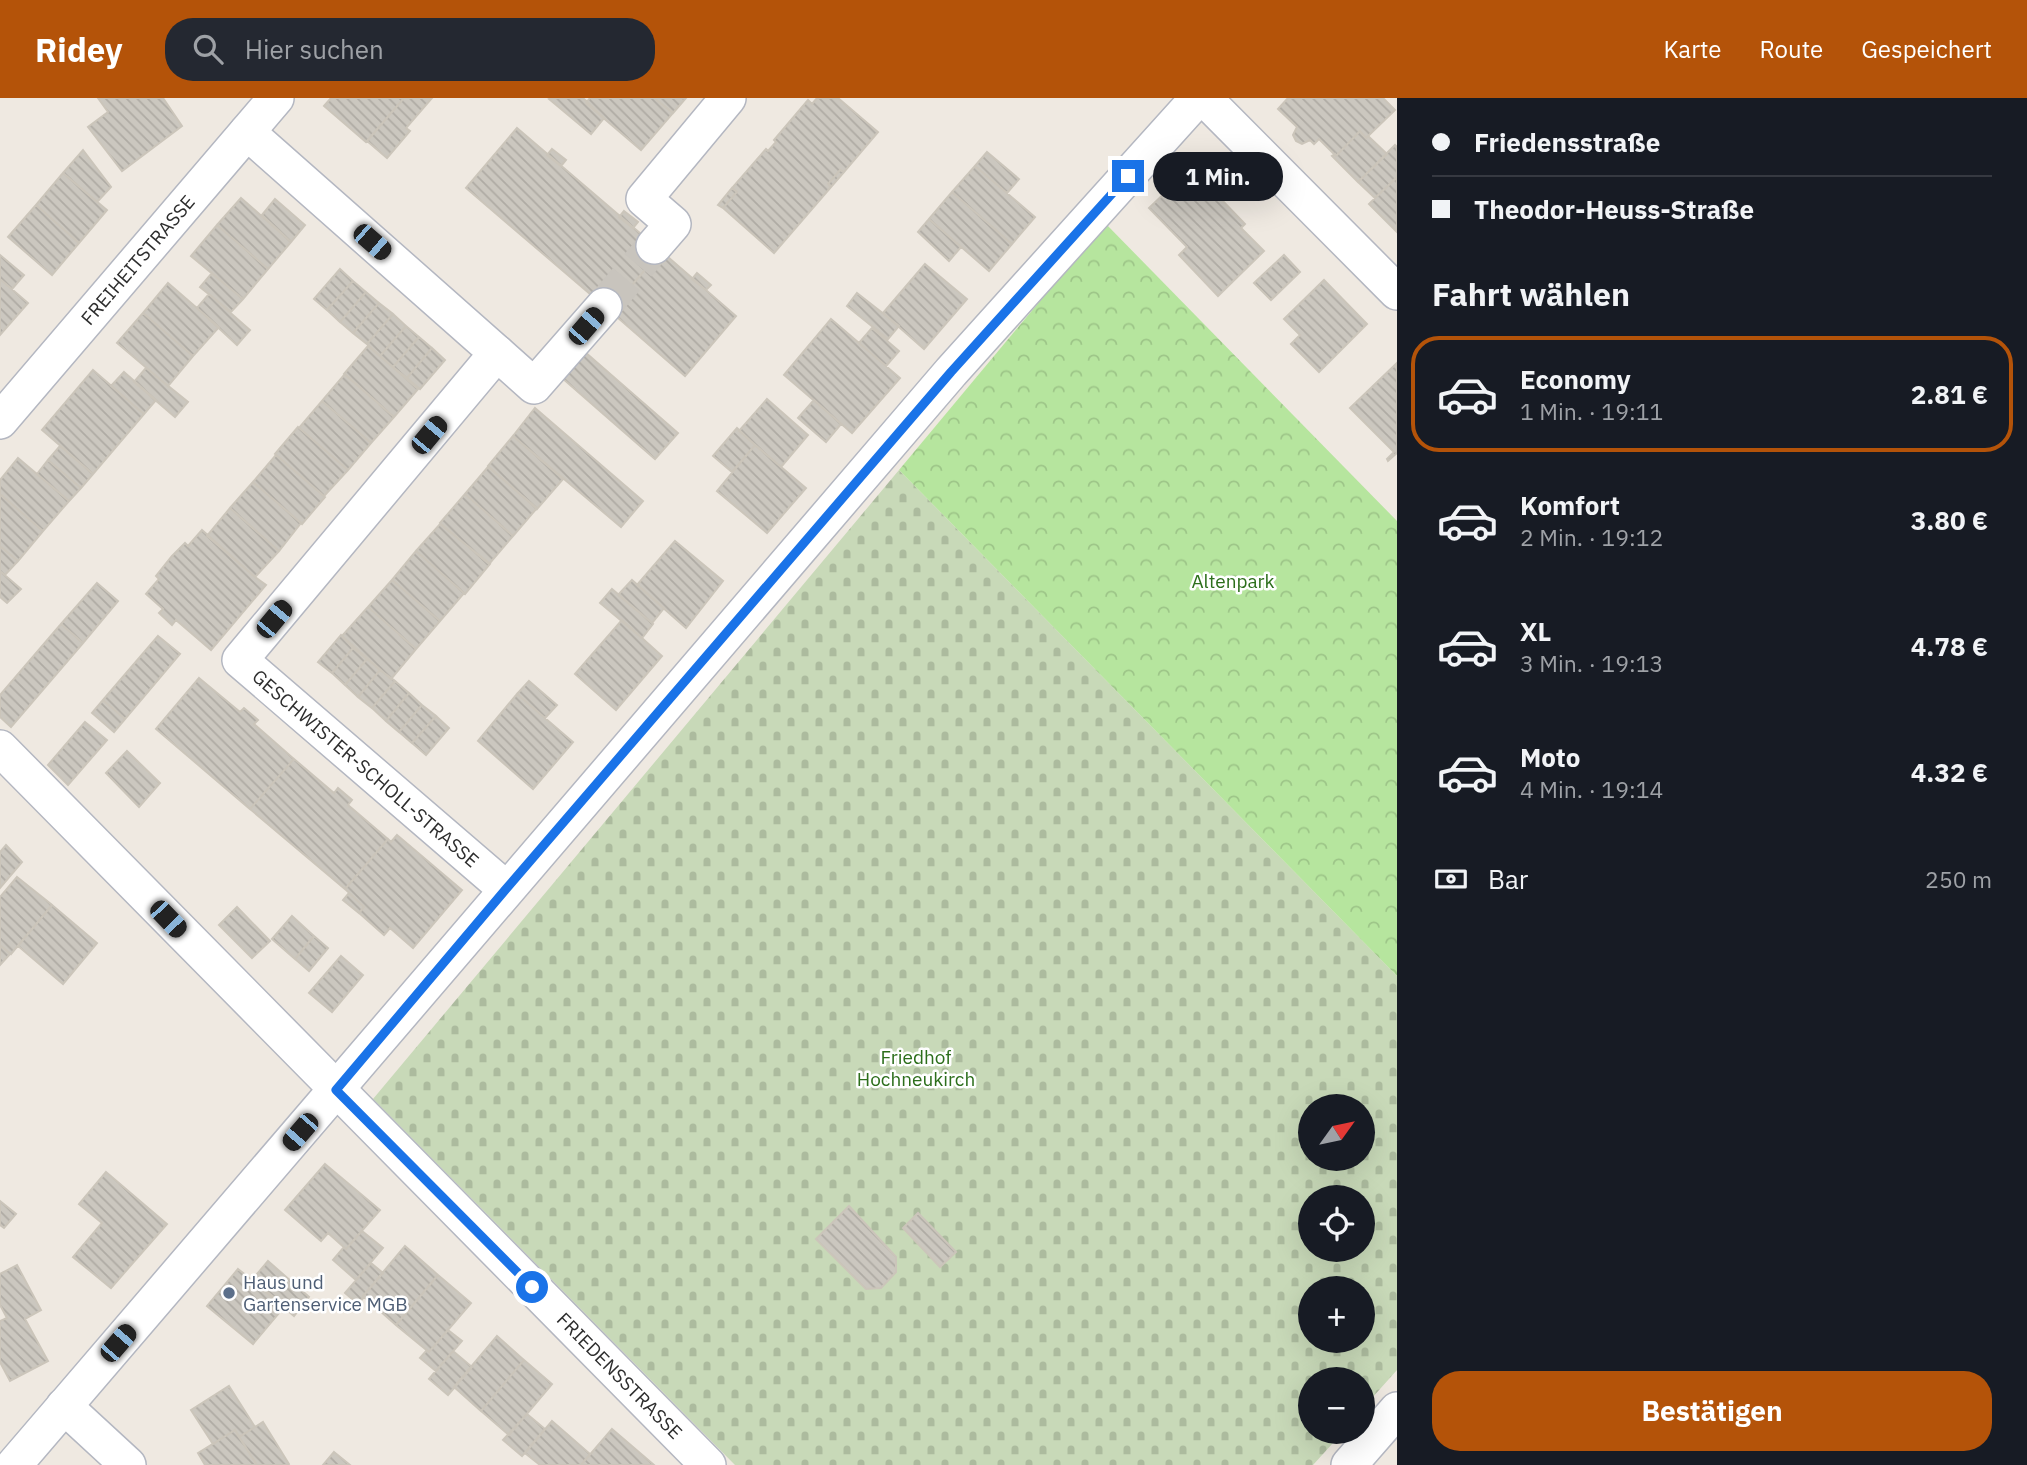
<!DOCTYPE html>
<html lang="de">
<head>
<meta charset="utf-8">
<style>
	body { margin:0; font-family:"IBM Plex Sans",sans-serif; background:#242831; color:#f1f3f6; height:100vh; display:flex; flex-direction:column; font-size:26px; white-space:nowrap }
	* { box-sizing:border-box; margin:0 }
	p { font-size:23px; color:#9ea1a6 }
	.icon { flex:none; width:38px; height:38px; fill:none; stroke:currentColor; stroke-width:2; stroke-linecap:round; stroke-linejoin:round }
	.map { position:relative; flex:1; overflow:hidden }
	.drawer { display:flex; flex-direction:column; background:#171b24; width:630px }
	.drawer>* { flex:none }
	.guide { display:grid; align-content:center; height:154px; padding:0 35px; background:#171b24 }
	.needle { width:46px; rotate:57deg }
	.buttons { position:absolute; left:1298px; top:996px; display:grid; gap:14px }
	.buttons a { display:grid; place-items:center; width:77px; height:77px; border-radius:50%; background:#171b24; box-shadow:0 7px 28px #0002; font-size:35px }
	.end { position:absolute; width:32px; height:32px; margin:-16px; border:9px solid #1a73e8; background:#fff; box-shadow:0 0 0 4px #fff }
	.from { border-radius:50% }
	.bubble { position:absolute; height:49px; border-radius:24px; background:#171b24; box-shadow:0 7px 28px #0002; font-size:23px; font-weight:700; line-height:49px; text-align:center }
	.car { position:absolute; width:21px; height:42px; margin:-21px -10px; border-radius:9px; box-shadow:0 0 5px 2px #0007; background:linear-gradient(#222 24%,#8ab4d8 0 40%,#222 0 76%,#8ab4d8 0 86%,#222 0) }
	.guide b { display:flex; align-items:center; gap:24px; height:66px; font-size:26px }
	.guide b+b { border-top:2px solid #363941 }
	.guide i { width:18px; height:18px; background:#f1f3f6 }
	ul { padding:0; list-style:none }
	li { display:flex; align-items:center; gap:21px; height:116px; margin:0 14px 10px; padding:0 21px; border:4px solid transparent; border-radius:28px }
	li div { flex:1 }
	li b { display:block; font-size:26px }
	li em { font-style:normal; font-weight:700 }
	li.selected { border-color:#b45309 }
	li>.icon { width:63px; height:63px; stroke-width:1.5 }
	h2 { padding:0 35px; font-size:32px; line-height:84px }
	.pay { display:flex; align-items:center; gap:18px; height:77px; padding:0 35px; font-size:26px }
	.pay p { margin-inline-start:auto }
	.cta { display:flex; gap:14px; margin-top:auto; padding:14px 35px }
	.cta a { flex:1; height:80px; border-radius:28px; background:#b45309; color:#fff; font-size:28px; font-weight:700; line-height:80px; text-align:center }
	header { display:flex; align-items:center; gap:42px; box-sizing:border-box; height:98px; padding:0 35px; background:#b45309; color:#fff }
	header strong { font-size:33px }
	nav { display:flex; gap:38px; margin-inline-start:auto; font-size:24px }
	.search { width:490px; height:63px; background:#242831; display:flex; align-items:center; gap:18px; box-sizing:border-box; padding:0 24px; border-radius:28px; color:#9ea1a6; font-size:26px }
	main { display:flex; flex:1; min-height:0 }
	.map>svg:first-child { display:block }
	.cemetery { fill:url(#cemetery-stones); fill-rule:evenodd }
	.park { fill:url(#park-crowns) }
	.building { fill:url(#building-back-hatch); stroke:#cbc5ba; stroke-width:2 }
	.lines { fill:none; stroke-linecap:round; stroke-linejoin:round }
	.minor-tunnel { stroke:#c8c4bd; stroke-width:35; stroke-dasharray:35 18; stroke-linecap:butt }
	.minor-casing { stroke:#b4b7c1; stroke-width:38 }
	.minor { stroke:#fff; stroke-width:35 }
	.route { stroke:#1a73e8; stroke-width:9 }
	.service-dot { fill:#5c6f8a; stroke:#fff; stroke-width:2.5 }
	.labels { text-anchor:middle; stroke-width:5; stroke-linejoin:round; paint-order:stroke }
	.street-label { font-size:19px; fill:#2e2e2e; stroke:#fff }
	.park-label { font-size:19px; fill:#2c6e1b; stroke:#fff }
	.service-label { font-size:19px; fill:#4e5e75; stroke:#fff; text-anchor:start }
</style>
</head>
<body>
<header>
<strong>Ridey</strong>
<div class="search"><svg class="icon" aria-label="search" viewBox="0 0 24 24"><circle cx="10" cy="10" r="6"/><path d="M15 15l6 6"/></svg>Hier suchen</div>
<nav><a>Karte</a><a>Route</a><a>Gespeichert</a></nav>
</header>
<main>
<div class="map">
<svg width="1397" height="1367" viewBox="0 0 1397 1367">
	<defs>
		<pattern id="cemetery-stones" width="16" height="16" patternUnits="userSpaceOnUse" patternTransform="scale(1.75)"><rect width="16" height="16" fill="#c8d9b8"/><path d="M2 7V4a2 2 0 0 1 4 0v3zM10 15v-3a2 2 0 0 1 4 0v3z" fill="#acbb9e"/></pattern>
		<pattern id="park-crowns" width="20" height="18" patternUnits="userSpaceOnUse" patternTransform="scale(1.75)"><rect width="20" height="18" fill="#b6e59e"/><path d="M2 6a3 3 0 1 1 6 0M12 15a3 3 0 1 1 6 0" fill="none" stroke="#9dc588"/></pattern>
		<pattern id="building-back-hatch" width="6" height="6" patternUnits="userSpaceOnUse" patternTransform="scale(1.75)"><rect width="6" height="6" fill="#cbc7bf"/><path d="M-1 5l2 2M0 0l6 6M5-1l2 2" fill="none" stroke="#afaba4"/></pattern>
	</defs>
	<rect width="100%" height="100%" fill="#efe9e1"/>
	<path class="cemetery" d="M899,372L1397,878V1272L1363,1310V1281H1311V1334H1343L1313,1367H735L373,1001ZM1311,1008H1363V1060H1311ZM1311,1099H1363V1152H1311ZM1311,1190H1363V1242H1311Z"/>
	<path class="park" d="M1105,125L1397,423V878L899,372Z"/>
	<path class="building" d="M98,0H163L182,28L122,73L88,29L108,14Z
		M331,0H404L366,44L324,8Z
		M404,0H432L406,30L410,33L387,60L367,43Z
		M551,0H583L604,20L591,36L549,1Z
		M590,0H654L673,15L641,52L586,5Z
		M654,0H686L673,15Z
		M817,0H838L878,34L844,74L840,72L828,86L831,89L774,155L723,110L737,94L732,90L766,51L768,53L776,44L774,42L808,2L812,6Z
		M1288,0H1383L1395,12L1366,40L1360,33L1336,58L1319,41L1314,46L1310,42L1302,46L1296,43L1293,37L1297,29L1278,11Z
		M517,30L661,153L610,213L466,90Z
		M1360,33L1366,40L1368,38L1387,56L1358,84L1332,58L1335,56L1336,58Z
		M1395,47L1397,49V79L1375,100L1358,84Z
		M552,51L566,62L561,68L547,57Z
		M83,52L111,89L97,104L63,75Z
		M987,54L1019,81L1007,95L975,68Z
		M975,68L1035,119L1012,146L952,94Z
		M1191,70L1245,126L1241,130L1264,153L1218,198L1179,157L1187,149L1149,110Z
		M840,72L844,74L831,89L828,86Z
		M63,75L107,112L79,145L36,107Z
		M1397,79V134L1369,106Z
		M732,90L737,94L723,110L718,107Z
		M952,94L1012,146L989,173L929,121Z
		M241,100L291,144L268,171L217,127Z
		M275,101L305,127L291,144L262,117Z
		M36,107L79,145L52,177L8,139Z
		M624,113L638,124L633,130L619,119Z
		M929,121L961,149L949,163L918,134Z
		M217,127L268,171L243,201L191,158Z
		M661,153L736,218L685,278L610,213Z
		M0,157L24,177L12,191L0,181Z
		M1284,157L1300,174L1271,202L1254,185Z
		M925,166L967,201L924,251L883,215Z
		M340,171L353,183L327,212L314,201Z
		M212,175L243,201L231,214L200,189Z
		M697,175L711,187L706,192L692,181Z
		M0,181L28,205L0,237Z
		M1324,182L1367,226L1319,274L1291,246L1300,237L1284,221Z
		M353,183L366,194L340,224L327,212Z
		M168,185L219,229L193,258L143,215Z
		M366,194L379,205L353,235L340,224Z
		M857,195L899,228L888,241L847,208Z
		M209,196L250,232L237,247L197,210Z
		M379,205L393,216L367,246L353,235Z
		M143,215L193,258L168,288L117,245Z
		M393,216L406,228L380,258L367,246Z
		M831,221L900,280L852,335L784,277Z
		M406,228L419,239L393,269L380,258Z
		M872,230L899,253L886,268L859,245Z
		M419,239L432,250L407,280L393,269Z
		M368,248L418,291L394,319L344,276Z
		M432,250L445,262L420,291L407,280Z
		M585,254L678,335L655,361L562,280Z
		M1397,265V355L1388,363L1387,361L1394,354L1350,310Z
		M146,270L188,304L175,319L134,284Z
		M93,272L144,316L93,376L42,332Z
		M124,274L156,302L144,316L111,288Z
		M345,276L394,319L371,345L322,303Z
		M767,301L808,337L781,369L739,333Z
		M814,302L841,326L826,344L798,320Z
		M322,303L371,345L348,372L299,330Z
		M535,310L643,403L621,429L513,338Z
		M298,329L348,372L324,398L275,356Z
		M737,330L755,347L732,374L713,358Z
		M513,338L563,381L537,411L488,368Z
		M755,347L806,390L767,435L717,393Z
		M60,348L93,376L81,390L48,362Z
		M276,357L325,399L302,426L253,384Z
		M18,360L69,403L43,433L0,396V382Z
		M48,362L81,390L69,403L37,376Z
		M488,369L537,410L513,438L465,396Z
		M253,384L301,425L279,453L230,410Z
		M0,396L43,433L18,463L0,448Z
		M465,396L513,438L489,466L440,425Z
		M230,410L279,453L255,479L207,438Z
		M440,426L490,466L465,496L416,453Z
		M202,432L255,479L266,487L211,552L176,522L172,527L159,515L163,511L146,496L159,481L156,478L172,458L185,445L188,448Z
		M675,443L723,483L686,530L637,487Z
		M0,448L18,463L5,477L0,473Z
		M416,453L464,495L440,523L392,482Z
		M0,473L21,491L7,505L0,499Z
		M392,482L440,523L416,551L368,509Z
		M632,482L664,510L652,525L618,497Z
		M97,485L118,503L83,545L61,526Z
		M612,491L653,526L642,540L600,505Z
		M368,509L416,551L391,581L342,538Z
		M622,522L662,558L616,612L575,576Z
		M61,526L83,545L11,629L0,619V597Z
		M341,537L353,550L332,575L318,564Z
		M158,538L180,556L125,621L103,602Z
		M353,550L367,561L345,587L332,575Z
		M367,561L380,572L358,599L345,587Z
		M380,572L395,583L372,610L358,599Z
		M199,580L240,614L244,610L258,622L254,626L294,661L250,711L156,631Z
		M395,583L409,595L386,623L372,610Z
		M529,583L557,607L545,620L517,596Z
		M409,595L422,607L399,634L386,623Z
		M517,596L573,644L533,691L478,643Z
		M103,602L125,621L114,634L92,615Z
		M422,607L436,618L412,645L399,634Z
		M436,618L449,630L426,657L412,645Z
		M85,624L107,642L68,687L48,667Z
		M127,653L160,685L139,709L106,675Z
		M294,661L334,695L338,690L352,702L348,707L388,741L345,791L250,711Z
		M397,737L462,792L413,850L390,830L384,837L359,815L364,809L345,791L388,741L391,744Z
		M6,747L22,764L0,790V754Z
		M17,779L52,807L11,856L0,847V799Z
		M349,795L364,809L359,815L343,802Z
		M52,807L97,845L63,886L18,848Z
		M237,809L270,843L252,860L219,827Z
		M292,818L314,838L295,861L272,841Z
		M314,838L328,850L309,873L295,861Z
		M0,847L10,856L0,867Z
		M341,858L363,877L332,914L309,895Z
		M325,1066L380,1112L346,1151L328,1135L321,1143L285,1112Z
		M106,1074L167,1126L111,1190L73,1159L102,1125L79,1106Z
		M0,1103L16,1116L4,1130L0,1127Z
		M849,1108L896,1159V1174L881,1190L866,1191L816,1141Z
		M918,1115L956,1154L940,1169L903,1130Z
		M362,1133L383,1150L356,1182L333,1162L344,1149L346,1151Z
		M405,1148L438,1177L396,1227L363,1198Z
		M268,1163L309,1199L294,1218L252,1182Z
		M371,1165L383,1175L363,1198L364,1199L358,1206L345,1195Z
		M17,1167L41,1212L25,1221L48,1263L10,1283L0,1264V1223L7,1220L0,1207V1176Z
		M238,1171L285,1208L253,1246L207,1208Z
		M438,1177L471,1205L429,1254L396,1227Z
		M448,1232L462,1243L436,1273L420,1260L427,1252L429,1254Z
		M497,1238L524,1262L481,1313L454,1289Z
		M453,1253L472,1269L448,1297L429,1281Z
		M524,1262L552,1286L509,1337L481,1313Z
		M229,1288L255,1329L239,1339L235,1332L213,1346L191,1312Z
		M527,1316L545,1331L522,1358L503,1342Z
		M552,1323L590,1356L581,1367H540L525,1355Z
		M263,1324L289,1366L288,1367H257L239,1339Z
		M612,1331L654,1367H581Z
		M235,1332L257,1367H205L198,1355Z
		M334,1354L350,1367H323Z"/>
	<g class="lines">
		<path class="minor-tunnel" d="M604,208L654,148"/>
		<g class="minor-casing">
			<g id="minor">
				<path d="M1204,0L1397,194"/>
				<path id="s1" d="M247,34L497,255L240,562L506,791"/>
				<path d="M654,148L673,126L644,101L728,0"/>
				<path d="M497,255L534,288L604,208"/>
				<path id="s2" d="M0,323L276,0"/>
				<path id="s3" d="M0,650L708,1367"/>
				<path d="M64,1308L128,1367"/>
				<path d="M14,1367L951,274L1198,0"/>
				<path d="M1349,1367L1397,1312"/>
			</g>
		</g>
		<use href="#minor" class="minor"/>
	</g>
	<g class="lines">
		<path class="route" d="M532,1189L336,992L506,791L951,274L1128,78"/>
	</g>
	<circle class="service-dot" cx="229" cy="1195" r="7"/>
	<g class="labels">
		<g class="street-label">
			<text dy="7" stroke="none"><textPath href="#s2" startOffset="212">FREIHEITSTRASSE</textPath></text>
			<text dy="7" stroke="none"><textPath href="#s1" startOffset="900">GESCHWISTER-SCHOLL-STRASSE</textPath></text>
			<text dy="7" stroke="none"><textPath href="#s3" startOffset="882">FRIEDENSSTRASSE</textPath></text>
		</g>
		<g class="park-label">
			<text x="1233" y="490">Altenpark</text>
			<text x="916" y="966">Friedhof<tspan x="916" dy="22">Hochneukirch</tspan></text>
		</g>
		<g class="service-label">
			<text x="243" y="1191">Haus und<tspan x="243" dy="22">Gartenservice MGB</tspan></text>
		</g>
	</g>
</svg>
<div class="buttons">
<a><svg class="needle" viewBox="-14 -14 28 28"><path d="M0-13l5 13h-10z" fill="#e53935"/><path d="M0 13l5-13h-10z" fill="#9ea1a6"/></svg></a>
<a><svg class="icon" aria-label="locate" viewBox="0 0 24 24"><circle cx="12" cy="12" r="6"/><path d="M12 2v4M12 18v4M2 12h4M18 12h4"/></svg></a>
<a>+</a>
<a>−</a>
</div>
<i class="end from" style="left:532px;top:1189px"></i>
<i class="end" style="left:1128px;top:78px"></i>
<div class="bubble" style="left:1153px;top:54px;width:130px">1 Min.</div>
<i class="car" style="left:372px;top:144px;rotate:131deg"></i>
<i class="car" style="left:586px;top:228px;rotate:41deg"></i>
<i class="car" style="left:429px;top:337px;rotate:40deg"></i>
<i class="car" style="left:274px;top:521px;rotate:40deg"></i>
<i class="car" style="left:168px;top:821px;rotate:136deg"></i>
<i class="car" style="left:300px;top:1034px;rotate:221deg"></i>
<i class="car" style="left:118px;top:1245px;rotate:41deg"></i>
</div>
<section class="drawer">
<div class="guide">
<b><i class="from"></i>Friedensstraße</b>
<b><i></i>Theodor-Heuss-Straße</b>
</div>
<h2>Fahrt wählen</h2>
<ul>
<li class="selected"><svg class="icon" aria-label="car" viewBox="0 0 24 24"><path d="M5 17H2v-5l4-1 3-4h7l3 4 3 1v5h-3M9 17h6M6 11h13"/><circle cx="7" cy="17" r="2"/><circle cx="17" cy="17" r="2"/></svg><div><b>Economy</b><p>1 Min. · 19:11</p></div><em>2.81 €</em></li>
<li><svg class="icon" aria-label="car" viewBox="0 0 24 24"><path d="M5 17H2v-5l4-1 3-4h7l3 4 3 1v5h-3M9 17h6M6 11h13"/><circle cx="7" cy="17" r="2"/><circle cx="17" cy="17" r="2"/></svg><div><b>Komfort</b><p>2 Min. · 19:12</p></div><em>3.80 €</em></li>
<li><svg class="icon" aria-label="car" viewBox="0 0 24 24"><path d="M5 17H2v-5l4-1 3-4h7l3 4 3 1v5h-3M9 17h6M6 11h13"/><circle cx="7" cy="17" r="2"/><circle cx="17" cy="17" r="2"/></svg><div><b>XL</b><p>3 Min. · 19:13</p></div><em>4.78 €</em></li>
<li><svg class="icon" aria-label="car" viewBox="0 0 24 24"><path d="M5 17H2v-5l4-1 3-4h7l3 4 3 1v5h-3M9 17h6M6 11h13"/><circle cx="7" cy="17" r="2"/><circle cx="17" cy="17" r="2"/></svg><div><b>Moto</b><p>4 Min. · 19:14</p></div><em>4.32 €</em></li>
</ul>
<div class="pay"><svg class="icon" aria-label="cash" viewBox="0 0 24 24"><path d="M3 7h18v10H3z"/><circle cx="12" cy="12" r="2"/></svg>Bar<p>250 m</p></div>
<div class="cta"><a>Bestätigen</a></div>
</section>
</main>
</body>
</html>
